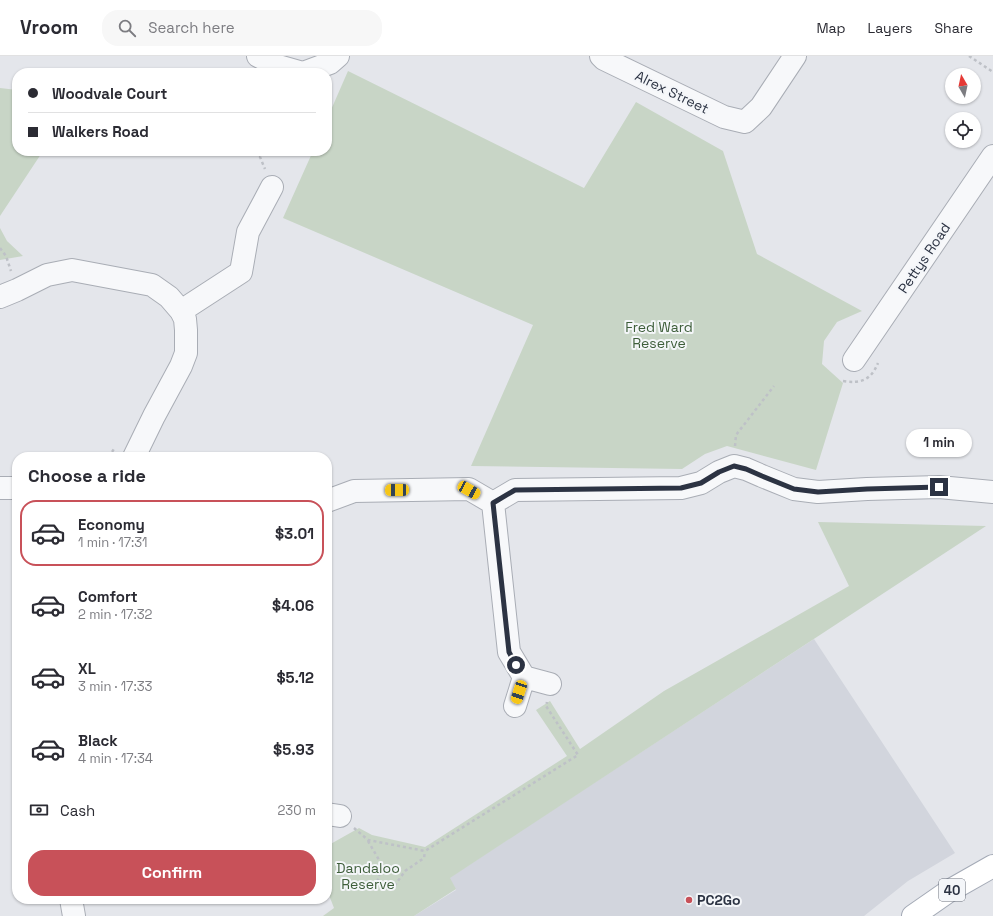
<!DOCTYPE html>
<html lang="en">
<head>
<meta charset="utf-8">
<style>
	body { margin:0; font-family:"Space Grotesk",sans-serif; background:#f7f7f7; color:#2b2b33; height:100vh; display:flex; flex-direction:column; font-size:15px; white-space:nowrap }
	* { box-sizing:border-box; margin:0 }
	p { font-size:13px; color:#7c7c81 }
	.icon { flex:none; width:22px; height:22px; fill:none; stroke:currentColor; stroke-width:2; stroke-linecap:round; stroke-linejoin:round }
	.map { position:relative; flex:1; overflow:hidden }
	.details { position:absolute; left:12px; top:396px; width:320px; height:452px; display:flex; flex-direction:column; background:#fff; border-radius:16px; box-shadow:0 1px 3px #0004 }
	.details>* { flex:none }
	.guide { position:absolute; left:12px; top:12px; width:320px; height:88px; border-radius:16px; box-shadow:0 1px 3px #0004; display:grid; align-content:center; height:88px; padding:0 16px; background:#fff }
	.needle { width:26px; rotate:351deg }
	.controls { position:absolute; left:945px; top:12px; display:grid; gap:8px }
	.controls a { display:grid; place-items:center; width:36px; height:36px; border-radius:50%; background:#fff; box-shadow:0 1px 3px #0004; font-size:20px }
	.end { position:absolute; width:18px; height:18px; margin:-9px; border:5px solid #2c3343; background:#fff; box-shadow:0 0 0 2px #fff }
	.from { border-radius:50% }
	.bubble { position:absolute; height:28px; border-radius:14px; background:#fff; box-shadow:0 1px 3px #0004; font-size:13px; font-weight:700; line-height:28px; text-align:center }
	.car { position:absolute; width:12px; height:24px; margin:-12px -6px; border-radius:5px; box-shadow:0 0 3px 1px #0007; background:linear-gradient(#f5c518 24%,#345 0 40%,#f5c518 0 76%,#345 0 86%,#f5c518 0) }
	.guide b { display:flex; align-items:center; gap:14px; height:38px; font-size:15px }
	.guide b+b { border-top:1px solid #e1e1e2 }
	.guide i { width:10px; height:10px; background:#2b2b33 }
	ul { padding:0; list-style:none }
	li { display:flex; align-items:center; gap:12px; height:66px; margin:0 8px 6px; padding:0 8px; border:2px solid transparent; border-radius:16px }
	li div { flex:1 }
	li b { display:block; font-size:15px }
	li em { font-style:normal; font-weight:700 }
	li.current { border-color:#c85159 }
	li>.icon { width:36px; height:36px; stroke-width:1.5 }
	h2 { padding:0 16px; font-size:18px; line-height:48px }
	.pay { display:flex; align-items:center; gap:10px; height:44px; padding:0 16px; font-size:15px }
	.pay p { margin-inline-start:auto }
	.action { display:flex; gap:8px; margin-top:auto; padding:8px 16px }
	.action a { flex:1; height:46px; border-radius:16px; background:#c85159; color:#fff; font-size:16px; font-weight:700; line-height:46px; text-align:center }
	header { display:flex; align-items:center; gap:24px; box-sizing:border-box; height:56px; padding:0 20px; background:#fff; border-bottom:1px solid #e1e1e2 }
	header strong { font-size:19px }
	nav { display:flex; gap:22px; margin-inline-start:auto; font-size:14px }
	.search { width:280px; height:36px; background:#f7f7f7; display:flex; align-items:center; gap:10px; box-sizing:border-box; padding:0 14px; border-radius:16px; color:#7c7c81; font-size:15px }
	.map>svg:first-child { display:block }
	.built { fill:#d2d5dd }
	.park { fill:#c8d5c6 }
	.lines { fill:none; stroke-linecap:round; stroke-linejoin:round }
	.minor-casing { stroke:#a9adb5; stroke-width:24 }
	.major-casing { stroke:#a4aab6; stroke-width:24 }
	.path { stroke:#bec1c7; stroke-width:2.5; stroke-dasharray:3 3; stroke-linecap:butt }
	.minor { stroke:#f7f8fa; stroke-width:22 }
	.major { stroke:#fff; stroke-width:22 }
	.route { stroke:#2c3343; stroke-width:5 }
	.poi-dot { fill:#c85159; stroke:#f4f6f9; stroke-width:1.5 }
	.labels { text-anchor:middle; stroke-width:4; stroke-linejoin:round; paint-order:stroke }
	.shield { fill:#f4f6f9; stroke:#686e7a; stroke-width:1 }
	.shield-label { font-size:13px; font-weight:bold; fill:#2c3343 }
	.street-label { font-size:14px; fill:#2c3343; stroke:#f4f6f9 }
	.park-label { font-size:14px; fill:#3e5e3a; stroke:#f4f6f9 }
	.poi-label { font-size:14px; font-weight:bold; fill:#2c3343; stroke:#f4f6f9; text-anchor:start }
</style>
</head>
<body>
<header>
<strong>Vroom</strong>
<div class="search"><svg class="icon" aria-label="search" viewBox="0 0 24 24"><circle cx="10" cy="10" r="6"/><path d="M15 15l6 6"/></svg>Search here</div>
<nav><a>Map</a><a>Layers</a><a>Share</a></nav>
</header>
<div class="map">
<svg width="993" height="860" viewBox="0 0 993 860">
	<rect width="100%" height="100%" fill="#e4e6eb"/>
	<path class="built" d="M814,583L955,797L908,825L864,860H414L456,834L449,822Z"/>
	<path class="park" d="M348,15L584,132L636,46L723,95L757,198L862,255L837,266L824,285L822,308L843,327L816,414L727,390L705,398L682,413L471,410L533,269L283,162L313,95H327V63Z
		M0,32L17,34V95H43L0,160Z
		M0,172L7,185L23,200L0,204Z
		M818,466L986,470L450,822L456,833L414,860H323L334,852L327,834V790L359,772L372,779L425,791L567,700L536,654L550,645L580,693L664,635L849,530Z"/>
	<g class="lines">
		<g class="minor-casing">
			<path id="minor" d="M258,0L278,10L303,17
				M601,0L604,3L724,61L745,66L761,51L795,0
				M303,17L330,7L338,0
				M0,241L17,234L47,219L72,214L152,229L169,241L181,255L185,263L186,274V297L181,310L154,360L134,401
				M181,255L241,216L248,176L272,131
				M854,304L993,100
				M0,432H17
				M327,445L354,435L469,433L493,447L515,434L681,432L701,427L719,416L734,410L746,413L762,420L794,433L818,436L867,433L939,431L993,436
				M493,447L509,596L524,621
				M515,650L524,621L550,628
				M327,758L340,760
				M71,843L74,860"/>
		</g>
		<g class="major-casing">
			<path id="major" d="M913,860L949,835L993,810"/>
		</g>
		<path class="path" d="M969,0L993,16
			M263,95L260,101L265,113
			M0,192L6,200L11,215
			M843,325C861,328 871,324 878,307
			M735,390L736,379L774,330
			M109,401L115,391
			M354,772L368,784L425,795L578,699L546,650L547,646
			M368,785L382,809L377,827L393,832L405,815L424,802L425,795"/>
		<use href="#minor" class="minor"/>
		<use href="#major" class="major"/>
	</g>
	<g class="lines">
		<path class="route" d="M516,609L509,596L493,447L515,434L681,432L701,427L719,416L734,410L746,413L762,420L794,433L818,436L867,433L939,431"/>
	</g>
	<circle class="poi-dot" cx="689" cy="844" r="4"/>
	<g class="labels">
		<rect class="shield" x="939" y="823" width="26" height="22" rx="3"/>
		<g class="shield-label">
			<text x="952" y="839">40</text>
		</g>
		<g class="street-label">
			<text transform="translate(672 36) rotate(26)" y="5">Alrex Street</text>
			<text transform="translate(924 202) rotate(-56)" y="5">Pettys Road</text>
		</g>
		<g class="park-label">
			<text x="659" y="276">Fred Ward<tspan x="659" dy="16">Reserve</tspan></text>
			<text x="368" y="817">Dandaloo<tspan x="368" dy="16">Reserve</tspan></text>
		</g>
		<g class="poi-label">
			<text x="697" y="849">PC2Go</text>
		</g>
	</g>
</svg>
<div class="controls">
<a><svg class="needle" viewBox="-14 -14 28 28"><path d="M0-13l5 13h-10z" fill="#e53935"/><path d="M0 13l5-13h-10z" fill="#7c7c81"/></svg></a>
<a><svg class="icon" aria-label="locate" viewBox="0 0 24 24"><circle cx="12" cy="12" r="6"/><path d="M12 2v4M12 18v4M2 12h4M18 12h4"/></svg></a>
</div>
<i class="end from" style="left:516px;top:609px"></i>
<i class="end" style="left:939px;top:431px"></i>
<div class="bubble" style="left:906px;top:373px;width:66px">1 min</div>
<i class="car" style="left:397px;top:434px;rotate:269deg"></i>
<i class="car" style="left:469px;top:434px;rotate:119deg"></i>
<i class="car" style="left:519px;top:636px;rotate:198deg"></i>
<div class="guide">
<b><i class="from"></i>Woodvale Court</b>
<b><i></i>Walkers Road</b>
</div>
<section class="details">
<h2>Choose a ride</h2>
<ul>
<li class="current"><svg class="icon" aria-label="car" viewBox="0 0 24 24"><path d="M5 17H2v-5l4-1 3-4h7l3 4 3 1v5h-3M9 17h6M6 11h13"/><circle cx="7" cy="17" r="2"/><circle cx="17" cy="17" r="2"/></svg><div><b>Economy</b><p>1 min · 17:31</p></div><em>$3.01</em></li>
<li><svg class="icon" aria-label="car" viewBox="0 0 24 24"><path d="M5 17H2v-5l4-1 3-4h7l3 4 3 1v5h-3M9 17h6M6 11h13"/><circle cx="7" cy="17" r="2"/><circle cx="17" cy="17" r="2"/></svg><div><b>Comfort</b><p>2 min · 17:32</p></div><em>$4.06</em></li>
<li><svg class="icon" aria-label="car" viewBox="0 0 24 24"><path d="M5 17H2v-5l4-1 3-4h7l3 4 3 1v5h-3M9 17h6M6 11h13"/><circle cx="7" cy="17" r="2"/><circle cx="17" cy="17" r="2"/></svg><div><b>XL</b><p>3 min · 17:33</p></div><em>$5.12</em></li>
<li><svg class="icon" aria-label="car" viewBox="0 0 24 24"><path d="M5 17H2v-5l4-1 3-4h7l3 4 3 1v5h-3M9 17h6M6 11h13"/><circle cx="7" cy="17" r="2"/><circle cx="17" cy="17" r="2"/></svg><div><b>Black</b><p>4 min · 17:34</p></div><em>$5.93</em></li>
</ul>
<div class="pay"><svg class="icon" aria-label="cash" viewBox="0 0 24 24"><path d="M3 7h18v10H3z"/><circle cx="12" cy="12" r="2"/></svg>Cash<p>230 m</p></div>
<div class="action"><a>Confirm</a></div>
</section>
</div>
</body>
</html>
